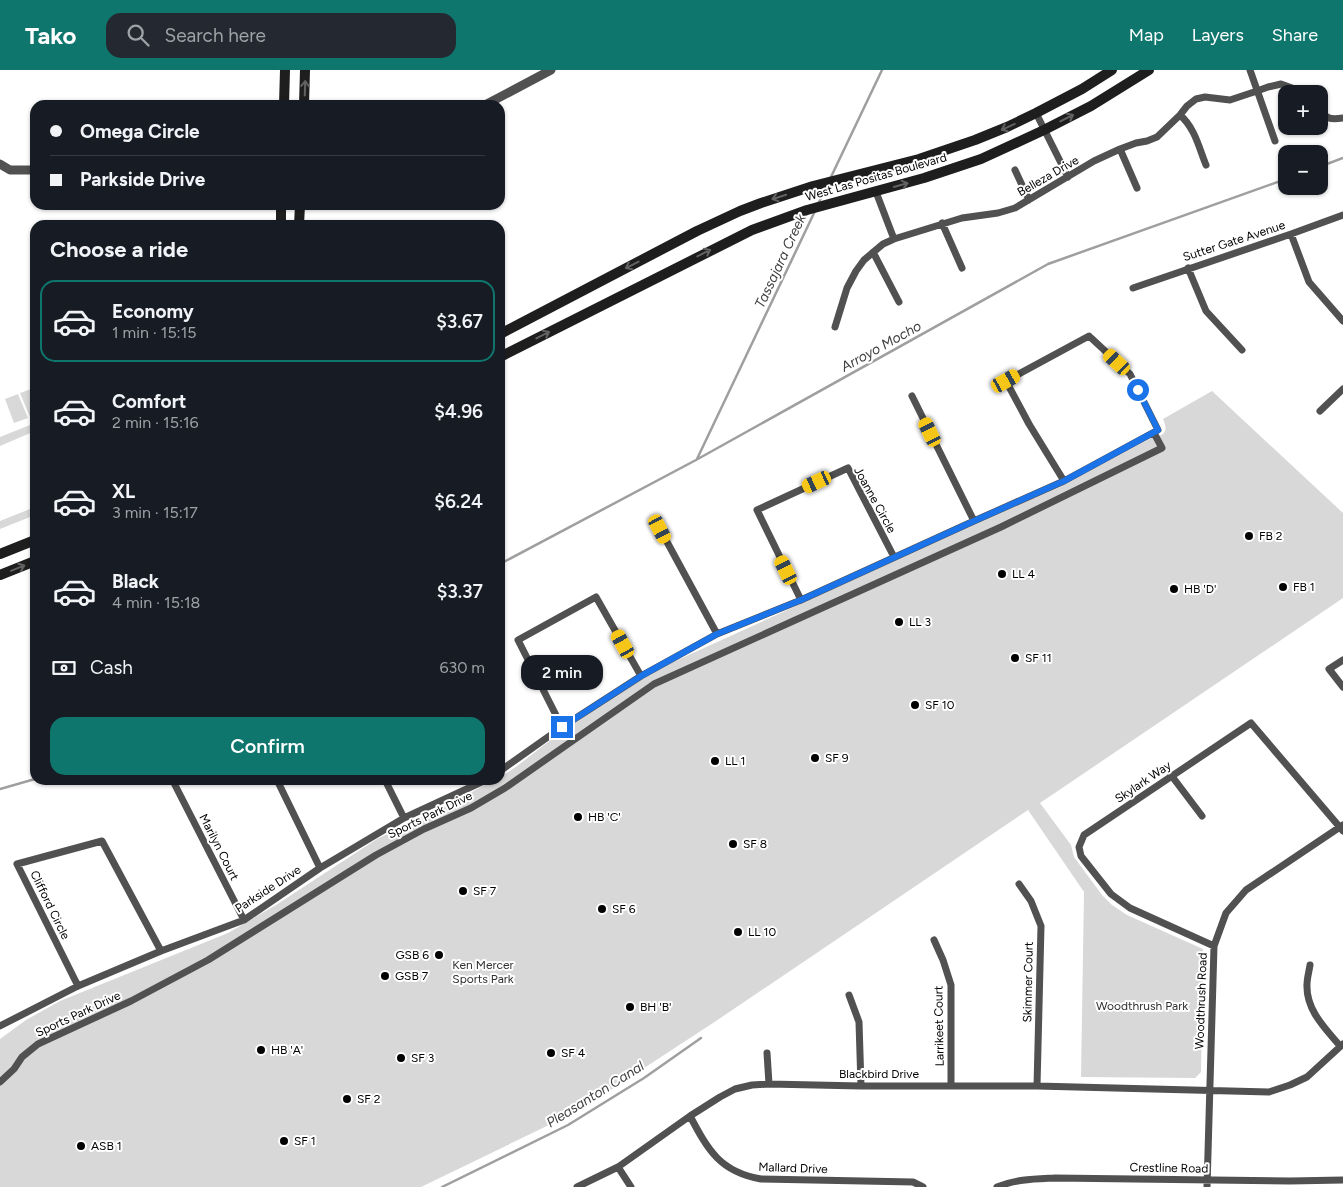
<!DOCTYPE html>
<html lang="en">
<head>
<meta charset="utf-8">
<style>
	body { margin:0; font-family:Figtree,sans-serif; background:#242831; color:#f1f3f6; height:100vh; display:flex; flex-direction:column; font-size:19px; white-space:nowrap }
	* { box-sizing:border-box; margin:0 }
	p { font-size:16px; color:#9ea1a6 }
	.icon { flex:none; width:28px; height:28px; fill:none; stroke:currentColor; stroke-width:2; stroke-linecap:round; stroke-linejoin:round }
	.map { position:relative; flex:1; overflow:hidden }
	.side { position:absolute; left:30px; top:150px; width:475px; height:565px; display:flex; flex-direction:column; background:#171b24; border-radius:15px; box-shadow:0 1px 4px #0004 }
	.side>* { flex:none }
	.top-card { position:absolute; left:30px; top:30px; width:475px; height:110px; border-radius:15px; box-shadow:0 1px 4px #0004; display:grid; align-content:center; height:110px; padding:0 20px; background:#171b24 }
	.tools { position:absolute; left:1278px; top:15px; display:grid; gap:10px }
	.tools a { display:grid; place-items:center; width:50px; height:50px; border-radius:10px; background:#171b24; box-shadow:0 1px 4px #0004; font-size:25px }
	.end { position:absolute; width:22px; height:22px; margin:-11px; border:6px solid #1a73e8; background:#fff; box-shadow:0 0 0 2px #fff }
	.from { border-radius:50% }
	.bubble { position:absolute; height:35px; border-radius:15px; background:#171b24; box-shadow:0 1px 4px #0004; font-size:16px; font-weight:600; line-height:35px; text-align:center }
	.car { position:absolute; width:15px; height:30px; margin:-15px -8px; border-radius:6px; box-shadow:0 0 4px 1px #0007; background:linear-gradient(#f5c518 24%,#345 0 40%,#f5c518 0 76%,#345 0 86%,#f5c518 0) }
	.top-card b { display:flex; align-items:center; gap:18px; height:48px; font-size:19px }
	.top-card b+b { border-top:1px solid #363941 }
	.top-card i { width:12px; height:12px; background:#f1f3f6 }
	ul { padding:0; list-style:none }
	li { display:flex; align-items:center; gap:15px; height:82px; margin:0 10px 8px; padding:0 10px; border:2px solid transparent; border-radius:15px }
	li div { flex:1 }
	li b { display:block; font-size:19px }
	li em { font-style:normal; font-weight:600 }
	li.active { border-color:#0f766e }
	li>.icon { width:45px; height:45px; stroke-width:1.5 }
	h2 { padding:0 20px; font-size:22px; line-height:60px }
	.pay { display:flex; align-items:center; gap:12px; height:55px; padding:0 20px; font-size:19px }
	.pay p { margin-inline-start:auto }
	.action { display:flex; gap:10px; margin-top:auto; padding:10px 20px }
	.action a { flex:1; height:58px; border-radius:15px; background:#0f766e; color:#fff; font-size:20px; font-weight:600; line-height:58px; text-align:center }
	header { display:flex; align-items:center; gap:30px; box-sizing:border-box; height:70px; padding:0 25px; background:#0f766e; color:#fff }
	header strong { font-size:24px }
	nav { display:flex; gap:28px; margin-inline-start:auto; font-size:18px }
	.search { width:350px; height:45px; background:#242831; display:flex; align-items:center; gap:12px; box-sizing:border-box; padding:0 18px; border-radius:15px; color:#9ea1a6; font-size:19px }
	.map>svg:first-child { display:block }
	.green { fill:#d8d8d8 }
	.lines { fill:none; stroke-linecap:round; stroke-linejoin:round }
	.stream { stroke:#9f9f9f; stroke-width:2.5 }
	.minor { stroke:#515151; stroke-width:7 }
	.tertiary { stroke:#515151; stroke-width:9 }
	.secondary { stroke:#1e1e1e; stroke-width:10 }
	.oneway { stroke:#626262 }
	.route { stroke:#1a73e8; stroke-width:6 }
	.poi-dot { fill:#000; stroke:#fff; stroke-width:2 }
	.labels { text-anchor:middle; stroke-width:4; stroke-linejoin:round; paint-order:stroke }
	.street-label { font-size:12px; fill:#000; stroke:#fff }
	.poi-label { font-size:12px; fill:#000; stroke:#fff; text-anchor:start }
	.park-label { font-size:12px; fill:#2f2f2f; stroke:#fff }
	.water-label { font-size:14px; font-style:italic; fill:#404040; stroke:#fff }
</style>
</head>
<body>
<header>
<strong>Tako</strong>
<div class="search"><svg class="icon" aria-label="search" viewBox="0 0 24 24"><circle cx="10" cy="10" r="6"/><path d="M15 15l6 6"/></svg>Search here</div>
<nav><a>Map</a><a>Layers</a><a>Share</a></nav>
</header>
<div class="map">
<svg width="1343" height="1117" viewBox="0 0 1343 1117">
	<rect width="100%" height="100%" fill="#fff"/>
	<path class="green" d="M34,318L35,320V345L30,347L20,323Z
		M1212,321L1343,443V528L1040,733L1071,775L1074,787L1102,825L1112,835L1127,845L1203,879L1201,1002L1195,1008L1081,1007L1084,822L1028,740L716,951L580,1040L421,1117H0V969L26,950L60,931L228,863L276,835L377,769L461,728L494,710H500V707C516,698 530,686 544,675C585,646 627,616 671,593L1016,436L1060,417L1151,368C1164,366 1169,362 1163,349Z
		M18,324L28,348L14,353L5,329Z
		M35,353V361L0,376V367Z
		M35,437V445L0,459V451Z"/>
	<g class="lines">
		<path class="stream" d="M1319,97L1343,88
			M830,109L882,0
			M818,134L827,116
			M697,389L815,141
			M500,494L696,390L1048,194L1286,109
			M0,719L35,709
			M442,1117L568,1055L644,1008L701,968"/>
		<path class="minor" d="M1250,0L1275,71
			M1319,40C1328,49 1330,50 1343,48
			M1036,43L1068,107
			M1180,45C1195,58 1199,78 1206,95
			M1120,79L1137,118
			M1015,100L1029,130
			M876,122L894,169
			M942,153L962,198
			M1291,164L1309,212L1343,251
			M873,182L899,232
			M1188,198L1206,241L1242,280
			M1133,218L1291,164L1343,145
			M835,257L847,218L856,201L864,190L883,174L894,169L962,148L998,143L1015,138L1094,91L1120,79L1136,73L1147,71L1157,67L1180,45L1187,36L1196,29L1205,27L1230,30L1257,21L1268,17L1281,14L1292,18L1302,24
			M912,326L974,451
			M1320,341L1343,319
			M660,459L717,564
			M801,530L757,440L848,398L894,487
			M1343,590L1329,599L1343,617
			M562,657L518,570L596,527L641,606
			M500,701L562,657L641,606L717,564L801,530L974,451L1064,411L1158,360L1130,304L1089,266L1006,311L1029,354L1064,411
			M1171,705L1202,746
			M277,710L320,798
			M385,710L404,748
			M175,715L244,850
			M1019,814L1031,831L1041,856L1037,1016
			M934,870L943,890L951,915V1015
			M1214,876L1130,838L1111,824L1081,786L1079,777L1084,765L1251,653L1343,761
			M1310,895C1309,902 1307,908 1307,915C1306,940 1325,958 1340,976
			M78,916L17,794L102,771L161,881
			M849,925L859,952L861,1016
			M0,956L78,916L161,881L244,850L320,798L404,748L486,710
			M767,983L769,1014
			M0,1012L14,999L22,987L38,974L131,931L208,890L376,785L424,759L471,738L505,718L654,614L1001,457L1162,378L1154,363
			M690,1046C708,1080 720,1102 761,1109L913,1112L923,1117
			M618,1097L631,1117
			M577,1117L618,1097L690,1046L720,1027L735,1019L752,1015L769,1014L861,1016H1037L1269,1022L1290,1015L1307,1007L1343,974
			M997,1117C1016,1109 1035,1109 1055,1108L1290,1111L1343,1110
			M1207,1117L1214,876L1226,843L1246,820L1343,755"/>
		<path class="tertiary" d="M485,35L551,0
			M0,94L10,100H35"/>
		<path class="secondary" d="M284,35L285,0
			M304,35L305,0
			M281,155V135
			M299,155L300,135
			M500,264L697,161L740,141L761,133L813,116L919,89L975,70L1007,57L1036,43L1082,19L1112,0
			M500,287L752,160L807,140L924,108L981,89L1044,60L1091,36L1149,0
			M0,484L35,470
			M0,505L35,491"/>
	</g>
	<defs><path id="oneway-shaft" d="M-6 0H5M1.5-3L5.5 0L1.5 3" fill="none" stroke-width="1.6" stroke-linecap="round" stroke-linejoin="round" transform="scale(1.25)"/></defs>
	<g class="oneway">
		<use href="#oneway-shaft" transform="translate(305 18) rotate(-88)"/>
		<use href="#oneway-shaft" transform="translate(1067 48) rotate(-27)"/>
		<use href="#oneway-shaft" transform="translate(1008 57) rotate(156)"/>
		<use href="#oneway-shaft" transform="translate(901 115) rotate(-16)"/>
		<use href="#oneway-shaft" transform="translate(779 127) rotate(162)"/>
		<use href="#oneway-shaft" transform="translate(704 183) rotate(-27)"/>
		<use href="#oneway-shaft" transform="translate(632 195) rotate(153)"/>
		<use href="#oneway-shaft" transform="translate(543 265) rotate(-27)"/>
		<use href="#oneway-shaft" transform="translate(18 498) rotate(-22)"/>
	</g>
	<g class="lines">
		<path class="route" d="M562,657L641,606L717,564L801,530L974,451L1064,411L1158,360L1138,320"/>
	</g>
	<g class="poi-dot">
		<circle cx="1249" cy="466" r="5"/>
		<circle cx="1002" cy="504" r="5"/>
		<circle cx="1283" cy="517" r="5"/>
		<circle cx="1174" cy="519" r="5"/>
		<circle cx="899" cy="552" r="5"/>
		<circle cx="1015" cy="588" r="5"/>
		<circle cx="915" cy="635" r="5"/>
		<circle cx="815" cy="688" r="5"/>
		<circle cx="715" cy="691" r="5"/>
		<circle cx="578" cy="747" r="5"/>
		<circle cx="733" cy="774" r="5"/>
		<circle cx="463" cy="821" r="5"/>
		<circle cx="602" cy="839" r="5"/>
		<circle cx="738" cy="862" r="5"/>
		<circle cx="439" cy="885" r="5"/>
		<circle cx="385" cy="906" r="5"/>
		<circle cx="630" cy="937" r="5"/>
		<circle cx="261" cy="980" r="5"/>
		<circle cx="551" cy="983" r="5"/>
		<circle cx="401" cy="988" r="5"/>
		<circle cx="347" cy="1029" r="5"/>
		<circle cx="284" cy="1071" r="5"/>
		<circle cx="81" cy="1076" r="5"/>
	</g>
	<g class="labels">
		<g class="street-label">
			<text transform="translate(1048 106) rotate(-30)" y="4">Belleza Drive</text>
			<text transform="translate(876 107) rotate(-16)" y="4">West Las Positas Boulevard</text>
			<text transform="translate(1234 171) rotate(-18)" y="4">Sutter Gate Avenue</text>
			<text transform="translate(875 430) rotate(61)" y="4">Joanne Circle</text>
			<text transform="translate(1143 712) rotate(-34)" y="4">Skylark Way</text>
			<text transform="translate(430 745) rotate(-26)" y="4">Sports Park Drive</text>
			<text transform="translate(219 777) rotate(63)" y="4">Marilyn Court</text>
			<text transform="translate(268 819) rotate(-33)" y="4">Parkside Drive</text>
			<text transform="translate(50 835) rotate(64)" y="4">Clifford Circle</text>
			<text transform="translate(1028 912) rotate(-89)" y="4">Skimmer Court</text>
			<text transform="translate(1201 931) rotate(-88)" y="4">Woodthrush Road</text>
			<text transform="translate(78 944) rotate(-25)" y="4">Sports Park Drive</text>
			<text transform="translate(939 956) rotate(-91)" y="4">Larrikeet Court</text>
			<text x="879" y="1008">Blackbird Drive</text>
			<text transform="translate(793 1098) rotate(2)" y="4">Mallard Drive</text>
			<text transform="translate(1169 1098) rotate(1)" y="4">Crestline Road</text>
		</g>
		<g class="poi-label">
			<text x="1259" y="470">FB 2</text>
			<text x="1012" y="508">LL 4</text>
			<text x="1293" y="521">FB 1</text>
			<text x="1184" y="523">HB 'D'</text>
			<text x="909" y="556">LL 3</text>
			<text x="1025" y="592">SF 11</text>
			<text x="925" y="639">SF 10</text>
			<text x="825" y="692">SF 9</text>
			<text x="725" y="695">LL 1</text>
			<text x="588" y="751">HB 'C'</text>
			<text x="743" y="778">SF 8</text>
			<text x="473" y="825">SF 7</text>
			<text x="612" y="843">SF 6</text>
			<text x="748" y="866">LL 10</text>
			<text x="429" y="889" text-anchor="end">GSB 6</text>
			<text x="395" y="910">GSB 7</text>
			<text x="640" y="941">BH 'B'</text>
			<text x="271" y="984">HB 'A'</text>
			<text x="561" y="987">SF 4</text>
			<text x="411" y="992">SF 3</text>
			<text x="357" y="1033">SF 2</text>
			<text x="294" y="1075">SF 1</text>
			<text x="91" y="1080">ASB 1</text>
		</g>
		<g class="park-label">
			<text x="483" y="899">Ken Mercer<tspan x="483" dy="14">Sports Park</tspan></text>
			<text x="1142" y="940">Woodthrush Park</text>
		</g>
		<g class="water-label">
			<text transform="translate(780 191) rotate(-65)" y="5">Tassajara Creek</text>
			<text transform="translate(881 276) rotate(-29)" y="5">Arroyo Mocho</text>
			<text transform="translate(595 1024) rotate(-32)" y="5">Pleasanton Canal</text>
		</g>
	</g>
</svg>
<div class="tools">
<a>+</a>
<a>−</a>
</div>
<i class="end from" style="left:1138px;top:320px"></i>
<i class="end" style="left:562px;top:657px"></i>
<div class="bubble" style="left:521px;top:585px;width:82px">2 min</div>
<i class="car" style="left:1117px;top:292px;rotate:313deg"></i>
<i class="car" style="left:1006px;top:311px;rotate:61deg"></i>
<i class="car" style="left:930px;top:362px;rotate:334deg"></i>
<i class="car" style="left:817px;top:412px;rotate:245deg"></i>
<i class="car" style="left:660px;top:459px;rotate:152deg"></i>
<i class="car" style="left:786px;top:500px;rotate:334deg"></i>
<i class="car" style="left:623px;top:574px;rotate:331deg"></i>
<div class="top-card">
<b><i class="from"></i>Omega Circle</b>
<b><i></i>Parkside Drive</b>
</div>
<section class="side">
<h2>Choose a ride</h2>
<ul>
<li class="active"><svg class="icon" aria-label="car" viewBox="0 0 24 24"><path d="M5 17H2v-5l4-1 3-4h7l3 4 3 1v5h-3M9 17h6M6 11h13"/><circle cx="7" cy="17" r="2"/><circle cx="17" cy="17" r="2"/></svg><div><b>Economy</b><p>1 min · 15:15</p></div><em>$3.67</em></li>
<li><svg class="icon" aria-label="car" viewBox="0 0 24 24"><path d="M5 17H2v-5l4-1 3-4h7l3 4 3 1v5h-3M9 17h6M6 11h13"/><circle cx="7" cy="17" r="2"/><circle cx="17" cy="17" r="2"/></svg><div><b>Comfort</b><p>2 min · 15:16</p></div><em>$4.96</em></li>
<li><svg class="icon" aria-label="car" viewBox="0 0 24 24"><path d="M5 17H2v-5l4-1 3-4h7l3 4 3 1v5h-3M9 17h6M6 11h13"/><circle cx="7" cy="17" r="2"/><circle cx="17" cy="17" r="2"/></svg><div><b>XL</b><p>3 min · 15:17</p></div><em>$6.24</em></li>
<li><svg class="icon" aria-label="car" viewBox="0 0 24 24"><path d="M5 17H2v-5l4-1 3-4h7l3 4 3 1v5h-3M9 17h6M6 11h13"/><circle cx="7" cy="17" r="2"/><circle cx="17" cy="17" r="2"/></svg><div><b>Black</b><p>4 min · 15:18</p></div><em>$3.37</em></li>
</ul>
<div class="pay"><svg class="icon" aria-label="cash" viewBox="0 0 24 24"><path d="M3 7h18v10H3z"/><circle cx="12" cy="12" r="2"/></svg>Cash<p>630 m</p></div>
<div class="action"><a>Confirm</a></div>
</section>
</div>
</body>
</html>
